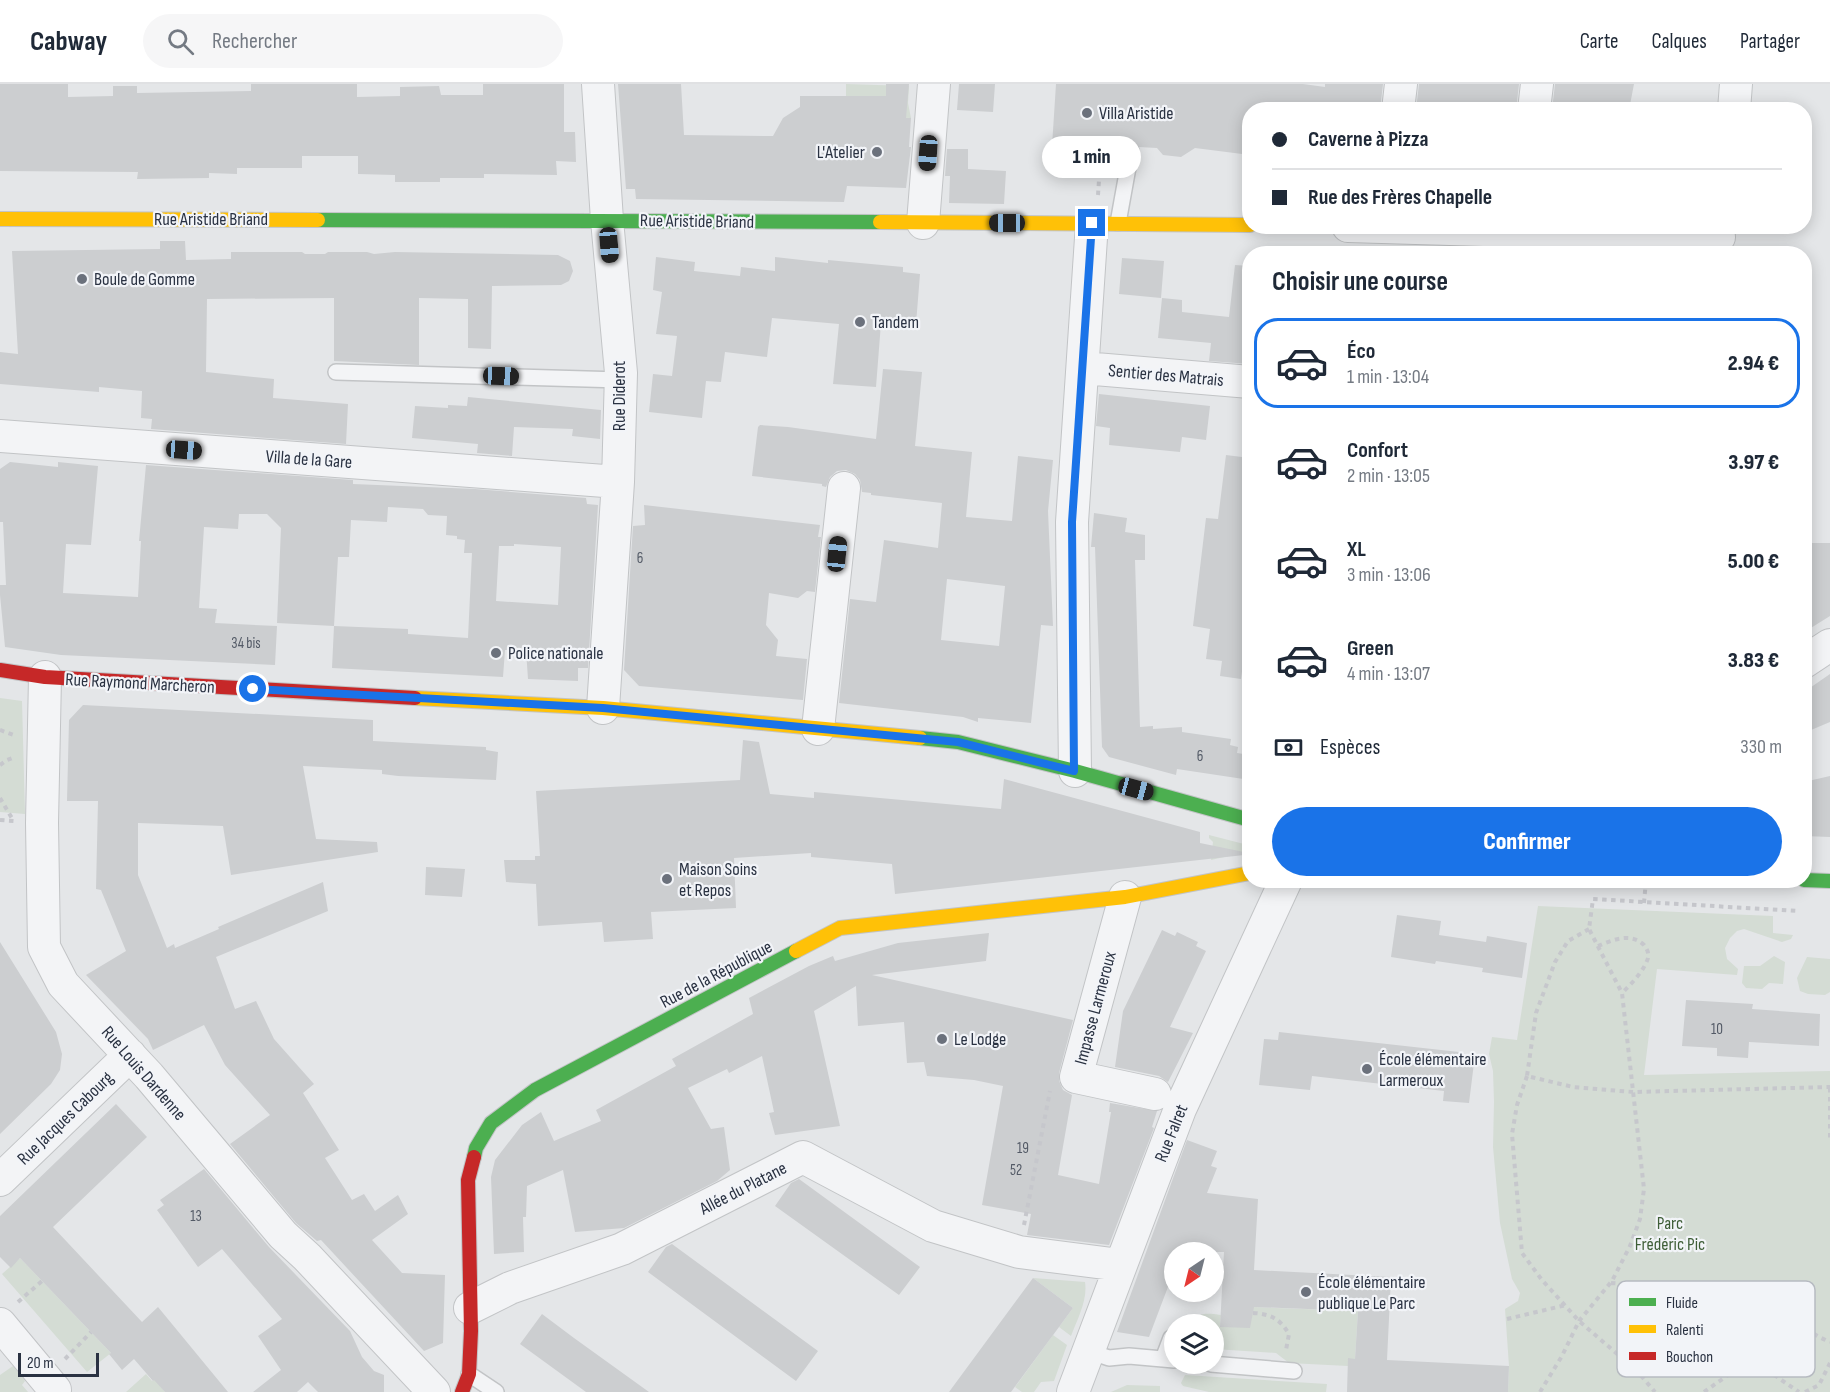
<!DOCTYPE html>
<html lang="fr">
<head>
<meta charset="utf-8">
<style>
	body { margin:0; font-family:"Sofia Sans Condensed",sans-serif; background:#f6f6f7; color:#1f2937; height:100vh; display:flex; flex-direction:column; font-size:22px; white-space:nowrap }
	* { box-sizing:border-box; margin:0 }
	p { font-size:20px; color:#747a83 }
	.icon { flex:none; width:33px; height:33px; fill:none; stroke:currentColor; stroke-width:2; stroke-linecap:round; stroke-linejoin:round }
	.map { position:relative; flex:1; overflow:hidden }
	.panel { position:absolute; left:1242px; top:162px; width:570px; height:642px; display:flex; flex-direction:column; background:#fff; border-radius:24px; box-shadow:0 3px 15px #0003 }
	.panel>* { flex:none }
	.top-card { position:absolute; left:1242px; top:18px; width:570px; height:132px; border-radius:24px; box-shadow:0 3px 15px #0003; display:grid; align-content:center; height:132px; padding:0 30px; background:#fff }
	.needle { width:39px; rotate:215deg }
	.fabs { position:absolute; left:1164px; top:1158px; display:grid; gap:12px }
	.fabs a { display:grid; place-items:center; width:60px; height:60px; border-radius:50%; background:#fff; box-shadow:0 3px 15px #0003; font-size:30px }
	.scale { position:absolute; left:18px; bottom:15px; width:81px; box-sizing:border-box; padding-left:6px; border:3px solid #2a3242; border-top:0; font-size:16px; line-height:21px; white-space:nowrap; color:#2a3242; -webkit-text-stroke:4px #f2f4f8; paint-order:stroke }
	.end { position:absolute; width:27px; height:27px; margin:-14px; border:8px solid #1a73e8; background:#fff; box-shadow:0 0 0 3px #fff }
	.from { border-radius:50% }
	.bubble { position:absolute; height:42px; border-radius:21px; background:#fff; box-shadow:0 3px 15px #0003; font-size:20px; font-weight:800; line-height:42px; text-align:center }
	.car { position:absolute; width:18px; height:36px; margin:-18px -9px; border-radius:8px; box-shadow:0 0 4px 2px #0007; background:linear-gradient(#222 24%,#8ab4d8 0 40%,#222 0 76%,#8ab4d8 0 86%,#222 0) }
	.top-card b { display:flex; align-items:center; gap:21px; height:57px; font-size:22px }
	.top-card b+b { border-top:2px solid #e0e1e3 }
	.top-card i { width:15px; height:15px; background:#1f2937 }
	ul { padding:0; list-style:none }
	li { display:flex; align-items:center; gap:18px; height:90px; margin:0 12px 9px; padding:0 18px; border:3px solid transparent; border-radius:24px }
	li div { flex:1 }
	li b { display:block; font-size:22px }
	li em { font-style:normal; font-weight:800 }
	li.selected { border-color:#1a73e8 }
	li>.icon { width:54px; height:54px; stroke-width:1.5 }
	h2 { padding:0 30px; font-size:27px; line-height:72px }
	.pay { display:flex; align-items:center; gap:15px; height:66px; padding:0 30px; font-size:22px }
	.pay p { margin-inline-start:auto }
	.button { display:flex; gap:12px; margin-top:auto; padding:12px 30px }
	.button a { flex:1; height:69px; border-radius:36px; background:#1a73e8; color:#fff; font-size:24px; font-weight:800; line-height:69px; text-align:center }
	header { display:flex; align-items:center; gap:36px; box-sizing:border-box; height:84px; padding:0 30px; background:#fff; border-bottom:2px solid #e0e1e3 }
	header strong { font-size:28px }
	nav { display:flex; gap:33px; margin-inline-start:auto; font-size:21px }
	.search { width:420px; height:54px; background:#f6f6f7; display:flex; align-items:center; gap:15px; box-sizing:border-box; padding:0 21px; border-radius:33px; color:#747a83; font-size:22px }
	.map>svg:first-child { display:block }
	.green { fill:#d4dcd4 }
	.building { fill:#ccced0; fill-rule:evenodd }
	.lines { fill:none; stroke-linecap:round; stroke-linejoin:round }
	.lane-casing { stroke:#c2c4c6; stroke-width:18 }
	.street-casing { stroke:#c2c4c6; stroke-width:34 }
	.fast-casing { stroke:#c2c4c6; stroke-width:16 }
	.slow-casing { stroke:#c2c4c6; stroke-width:16 }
	.jam-casing { stroke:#c2c4c6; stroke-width:16 }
	.path { stroke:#c6c7cc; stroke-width:4; stroke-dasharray:4.5 4.5; stroke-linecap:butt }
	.lane { stroke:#f3f4f6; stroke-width:15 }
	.street { stroke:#f3f4f6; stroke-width:32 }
	.fast { stroke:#4caf50; stroke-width:14 }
	.slow { stroke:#ffc107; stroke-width:14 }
	.jam { stroke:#c62828; stroke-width:14 }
	.route { stroke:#1a73e8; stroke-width:8 }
	.poi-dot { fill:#6b717c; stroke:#f2f4f8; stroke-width:2 }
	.labels { text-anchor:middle; stroke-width:4.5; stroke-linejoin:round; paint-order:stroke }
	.number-label { font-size:15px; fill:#535a66 }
	.poi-label { font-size:18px; fill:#2a3242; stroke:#f2f4f8; text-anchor:start }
	.street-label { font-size:18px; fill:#2a3242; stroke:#f2f4f8 }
	.park-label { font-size:18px; fill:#3e5e37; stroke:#f2f4f8 }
	.key { fill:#f2f4f8; stroke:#b6bac1; stroke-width:1.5 }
	.key-label { font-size:16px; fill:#2a3242 }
</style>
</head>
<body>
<header>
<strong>Cabway</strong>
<div class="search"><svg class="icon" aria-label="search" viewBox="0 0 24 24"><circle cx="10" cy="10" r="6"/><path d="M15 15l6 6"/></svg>Rechercher</div>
<nav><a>Carte</a><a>Calques</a><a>Partager</a></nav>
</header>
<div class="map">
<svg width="1830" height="1308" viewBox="0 0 1830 1308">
	<rect width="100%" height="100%" fill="#e4e6e8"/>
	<path class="green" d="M846,0L909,2L908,19L911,34L846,33Z
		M0,614L22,617L25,730L0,728Z
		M1209,751L1244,760L1246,768L1211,776L1213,758L1209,754Z
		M1538,822L1773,832V849L1793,851L1791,855L1782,858L1744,845L1737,847L1730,854L1725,864L1727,875L1738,885L1737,891L1657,885L1644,991L1830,987V1308H1508L1509,1282L1505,1225L1518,1217L1520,1209L1512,1195L1500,1139L1493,1063L1494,1018L1493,987L1489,970L1492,953L1517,956Z
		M1774,872L1785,878L1783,900L1769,899L1762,905L1746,904L1742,899L1744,882H1760Z
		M1807,873L1830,875V908L1825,911L1808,910L1800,907L1797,894Z
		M20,1174L111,1269L87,1288L2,1190Z
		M1033,1194L1085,1198C1088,1216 1077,1236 1071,1252L1059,1243L1073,1224Z
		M1253,1223L1358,1227L1355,1275H1348V1282L1289,1279L1276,1269L1214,1265V1240H1189C1198,1228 1206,1229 1221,1231L1220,1243Z
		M1053,1251L1067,1261L1054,1297L1041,1298L1034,1308H1022L1015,1303Z
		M13,1282L25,1297L22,1301L28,1308H0V1291Z
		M146,1290L152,1297L155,1295L165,1308H126Z
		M1185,1291L1327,1300L1326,1308H1209L1183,1302L1181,1299Z
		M1127,1301L1160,1302V1308H1111Z"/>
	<path class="building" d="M0,0H68V13L113,12V2H137V9L251,7V0H357V13L400,12V3L439,2L441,11H483V0H564V48H575L576,78L556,77L557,91L484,90V94H440V98H395V91L358,90V72H302V84H237V90L209,89V94L137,95L138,88L0,87Z
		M618,0H681L684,51L773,52L783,34L800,23V12H886V0H909L906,34H911L909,63H911L906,104L847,102L844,118L636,115L635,105H626Z
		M959,0H995L993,28L957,26Z
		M1056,0H1303L1325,3V0H1383L1380,26H1250V71L1195,64L1181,73L1163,71L1157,64L1139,63L1132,57L1127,58L1121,66H1116V68L1052,62Z
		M1419,0H1519L1516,26H1416Z
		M1555,0H1634L1629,26H1552Z
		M947,65H968V85L1006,87L1004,120L949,119L950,92H945Z
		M160,157H185L186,176L231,175V168H302L305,170H325L328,168H367L374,170L395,168L558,171L570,177L573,187L569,197L561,201L492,202L491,265L468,264V215L419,214V281L334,277V214L207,215L206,288L274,295L273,314L348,320L346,360L151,345L152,335L141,334L142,307L99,303V308L0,300V268L18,270L12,167L160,165Z
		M656,173L695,178L694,187L740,192L741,183L775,187V173L828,179V176L903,183V188L920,190L916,240L881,239L876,303L833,300L839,240L772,234L767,273L725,268L721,298L706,297L702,334L649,328L653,290L672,292L677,252L656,250L662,208L653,206Z
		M1122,174L1164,177L1161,214L1119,210Z
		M1235,181L1250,182V280L1209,277L1211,259L1158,254L1162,214L1182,216V228L1229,233Z
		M883,285L922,288L915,362L972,368L966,433L1012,437L1018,372L1053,376L1048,427L1053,542L1041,541L1031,639L978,634V638L963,633L839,619L850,515L876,518L884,456L938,464L942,419L871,411V409L862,408L860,396L855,390L846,386L837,387L830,393L826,403L822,402V400L752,392L758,343L760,341L788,343L876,355ZM947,495L1005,502L999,562L941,556Z
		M1099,310L1210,322L1206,356L1182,353L1180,368L1109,361L1110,344L1096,342Z
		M468,313L601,326L600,355L572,352L573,345L514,343L512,372L477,369L478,360L412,354L415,322L448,324V321L467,322Z
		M1226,371L1250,374V581L1243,580L1241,595L1220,592L1222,577L1206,575L1210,545L1193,542L1206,434L1218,435Z
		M10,378L58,383V378L98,382L91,461L66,460L63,509L138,513L141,457H139L146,381L353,396V400L475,405L586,414L587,420L598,421L588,584H578V597L528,595L526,566H505L503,593L332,584L334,542L277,539L281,444L267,430H239L238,445L204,443L199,524L217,525L215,539L277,542L275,581L61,571L5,563L0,511V501H6L3,438H0V385ZM388,423L423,425L428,431L447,432L446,451L457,452V455L465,456L464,469H472L468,554L408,550V545L334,542L338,473H349L351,436L387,438ZM514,460L561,463L558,521L496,517L499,462H514Z
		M644,421L820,441L818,453H821L815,508L807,507L798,514L769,509L766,541L778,556L776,572L807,575L803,616L639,602L624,586L633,442L645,441Z
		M1094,429L1127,434L1125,448L1145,451V476H1135L1140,643L1153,642V645L1182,643V648L1231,655L1230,661L1238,663L1237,669L1250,671V696L1177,685L1176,691L1109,673L1102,663L1095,463H1091Z
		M1811,459H1830V532L1806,547Z
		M1830,590V638L1804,649V608Z
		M83,621L373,636V657L486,663V666L498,668L496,696L398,692L382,690V686L303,682L316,755L377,758L378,768L231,791L223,742L138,739V791L167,864L174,860L175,864L219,845L218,843L323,798L328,827L216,873L235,925L256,917L274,955L314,1000L303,1009L339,1066L325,1074L352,1116L364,1110L375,1127L398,1111L408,1130L372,1156L402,1189L445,1191L443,1259L424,1267L321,1156L317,1157L296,1139L230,1060L270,1031L225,981L204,941L153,966L148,955L86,891L126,867L101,806L96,805L98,717H67L69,636Z
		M743,656L759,658L770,710L814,714V708L1001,725L1004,695L1200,748V759L1244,768V771L895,810L892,780L811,773V769L734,774L736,824L651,828L653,855L604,858L602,838L538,842L536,800L506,798L504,776H535V772H540L536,707L740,696Z
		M1830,692V753L1804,752V698Z
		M426,783L465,785L462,813L425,811Z
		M1397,831L1441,837L1439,851L1486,858L1487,852L1527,859L1522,894L1482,888L1483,884L1436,877L1435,880L1391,873Z
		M1162,846L1175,852L1177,848L1198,858L1196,862L1206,867L1170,943L1193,949L1168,998L1159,992L1115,983L1123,927Z
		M989,849L986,877L872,891L1073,936L1059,989V997L1063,1006L1072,1011L1058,1091L1099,1100L1111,1028H1109L1110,1019L1157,1027L1152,1043L1154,1044L1109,1161L1027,1151L1031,1130L982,1121L1003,1002L974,996L927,992L924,978L907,979L904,938L858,942L856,902L814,927L840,1042L775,1051L769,1029L774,1028L762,972L729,989L727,985L688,1004L711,1045L724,1043L730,1086L717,1097L624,1144L575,1148L563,1086L527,1102L526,1133H523L524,1168L494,1170L491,1093L495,1076L522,1041L541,1028L554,1057L601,1037L596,1026L676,982L672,975L753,930L749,914L809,882L833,872L835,877L898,859Z
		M0,858L56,948L62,970L60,986L51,1000L0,1050Z
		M1686,916L1753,920L1752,925L1820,930L1819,962L1749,958L1748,974L1717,972V964L1682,962Z
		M1279,948L1459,968L1458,977L1474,979L1469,1019L1443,1017L1444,1007L1312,992L1310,1006L1259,1001L1264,955L1278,956Z
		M116,1020L147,1053L53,1143L142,1238L158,1223L228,1308H165L154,1296L153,1297L134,1275L122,1286L109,1270L111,1269L20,1174L11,1184L0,1173V1132Z
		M1187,1056L1217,1067L1211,1082L1217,1084L1207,1109L1258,1115L1254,1186L1391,1193L1387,1276L1509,1282L1508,1308H1347L1348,1274L1355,1275L1358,1227L1254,1223L1250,1244L1220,1243L1224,1168H1174V1187L1149,1253L1117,1248Z
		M204,1085L269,1163L350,1247L362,1273L374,1287L384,1291V1308H318L308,1298L297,1308H253L281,1286L258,1252L282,1235L222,1165L198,1183L157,1126L164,1121L160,1116Z
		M799,1095L920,1183L899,1211L775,1122L791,1099Z
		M672,1160L818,1267L796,1297L648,1188L666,1163Z
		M1033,1194L1073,1224L1059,1243L1011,1308H949Z
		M542,1230L574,1254L649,1308H586L520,1260Z"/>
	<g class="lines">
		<g class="lane-casing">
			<path id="lane" d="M1118,139L1131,67
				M336,288L621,296
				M1088,1267L1109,1274L1129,1272L1174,1276
				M1163,1275L1171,1254
				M1211,1280L1294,1287
				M469,1290L496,1308"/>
		</g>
		<g class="street-casing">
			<path id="street" d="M598,0L607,136L621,289L618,398L603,624
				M1398,26L1401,0
				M1534,26L1537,0
				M1734,26L1736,0
				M923,139L934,0
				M1348,142L1719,153
				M1083,284L1250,298
				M0,352L618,398
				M1804,578L1830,561
				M45,593L42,739L44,863L63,900L149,992L283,1151L307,1173L434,1308
				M818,645L844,404
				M1075,687L1072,438L1092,139
				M1125,813L1076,993L1155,1010
				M0,1096L130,971
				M470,1224L510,1204L622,1165L803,1073L933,1142L1019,1168L1120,1181
				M0,1240L55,1306
				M1073,1308L1180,1025L1286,796"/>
		</g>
		<g class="fast-casing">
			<path id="fast" d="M318,136L880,138
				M920,654L958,658L1075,687L1250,736
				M1804,796L1830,797
				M474,1073L476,1064L491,1039L535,1006L796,867"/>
		</g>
		<g class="slow-casing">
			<path id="slow" d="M0,135L318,136
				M880,138L1250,141
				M415,614L603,624L920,654
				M796,867L840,844L1125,813L1250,789"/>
		</g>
		<g class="jam-casing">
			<path id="jam" d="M0,586L45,593L415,614
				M462,1308L469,1290L471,1247L468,1096L474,1073"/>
		</g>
		<path class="path" d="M1098,111L1101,66
			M0,646L14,651
			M0,681L7,676L15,673
			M0,714L13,736
			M0,736L14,737
			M1644,819L1646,796
			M1589,845L1568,857L1555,878L1536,929L1527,992L1573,1003L1633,1008L1830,1003
			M1598,862C1612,856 1631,848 1644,861C1647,865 1649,869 1648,874C1644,887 1632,899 1622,909
			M1527,992L1517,1021L1512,1050L1522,1169L1542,1196L1579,1237L1637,1287L1655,1308
			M1830,1004V1054
			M1024,1141L1050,1007
			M1611,1199C1626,1200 1642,1202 1657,1201C1682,1201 1706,1196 1730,1202C1764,1210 1796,1244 1830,1258
			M1658,1201L1655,1225L1659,1242L1668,1254L1683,1259L1717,1248L1729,1240L1752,1211
			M18,1218L42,1197
			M1253,1229C1271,1230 1280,1235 1289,1250L1286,1266
			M1507,1235L1566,1221
			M65,1275L91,1248
			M1540,1308L1562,1272L1579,1237L1612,1197L1630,1162L1640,1135L1644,1105L1622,909L1589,845L1593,815L1798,827
			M1704,1308L1741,1282H1761L1799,1308
			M1805,1308L1819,1301L1830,1279"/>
		<use href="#lane" class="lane"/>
		<use href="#street" class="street"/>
		<use href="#fast" class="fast"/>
		<use href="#slow" class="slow"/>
		<use href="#jam" class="jam"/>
	</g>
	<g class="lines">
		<path class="route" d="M253,605L603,624L958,658L1074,687L1072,438L1092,139"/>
	</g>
	<g class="poi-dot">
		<circle cx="1087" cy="29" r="6"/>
		<circle cx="877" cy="68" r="6"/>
		<circle cx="82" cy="195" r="6"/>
		<circle cx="860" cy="238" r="6"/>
		<circle cx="496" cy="569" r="6"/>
		<circle cx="667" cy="795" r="6"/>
		<circle cx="942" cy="955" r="6"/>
		<circle cx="1367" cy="985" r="6"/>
		<circle cx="1306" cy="1208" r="6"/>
	</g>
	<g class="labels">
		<g class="number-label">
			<text x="640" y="479">6</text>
			<text x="246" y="564">34 bis</text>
			<text x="1200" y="677">6</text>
			<text x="1717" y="950">10</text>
			<text x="1023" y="1069">19</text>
			<text x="1016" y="1091">52</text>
			<text x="196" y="1137">13</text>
		</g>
		<g class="poi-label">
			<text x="1099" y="35">Villa Aristide</text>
			<text x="865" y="74" text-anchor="end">L'Atelier</text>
			<text x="94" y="201">Boule de Gomme</text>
			<text x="872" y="244">Tandem</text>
			<text x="508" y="575">Police nationale</text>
			<text x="679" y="791">Maison Soins<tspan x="679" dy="21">et Repos</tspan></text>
			<text x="954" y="961">Le Lodge</text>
			<text x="1379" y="981">École élémentaire<tspan x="1379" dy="21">Larmeroux</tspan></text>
			<text x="1318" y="1204">École élémentaire<tspan x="1318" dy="21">publique Le Parc</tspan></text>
		</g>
		<g class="street-label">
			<text x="211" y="141">Rue Aristide Briand</text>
			<text transform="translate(697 137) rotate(1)" y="6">Rue Aristide Briand</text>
			<text transform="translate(1166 291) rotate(5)" y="6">Sentier des Matrais</text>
			<text transform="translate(619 312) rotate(-90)" y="6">Rue Diderot</text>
			<text transform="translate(309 375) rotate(4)" y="6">Villa de la Gare</text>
			<text transform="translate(140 599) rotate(3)" y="6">Rue Raymond Marcheron</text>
			<text transform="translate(716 890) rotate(-28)" y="6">Rue de la République</text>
			<text transform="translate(1095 924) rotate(-75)" y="6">Impasse Larmeroux</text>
			<text transform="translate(144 989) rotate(49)" y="6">Rue Louis Dardenne</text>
			<text transform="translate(65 1034) rotate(-44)" y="6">Rue Jacques Cabourg</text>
			<text transform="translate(1171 1049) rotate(-68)" y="6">Rue Falret</text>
			<text transform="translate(743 1104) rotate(-27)" y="6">Allée du Platane</text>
		</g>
		<g class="park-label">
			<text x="1670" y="1145">Parc<tspan x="1670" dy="21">Frédéric Pic</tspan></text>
		</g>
	</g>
	<rect x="1617" y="1197" width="198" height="96" rx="9" class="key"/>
	<rect x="1629" y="1214" width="27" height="8" fill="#4caf50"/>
	<rect x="1629" y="1241" width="27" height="8" fill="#ffc107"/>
	<rect x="1629" y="1268" width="27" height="8" fill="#c62828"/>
	<g class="key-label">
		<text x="1666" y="1224">Fluide</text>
		<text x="1666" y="1251">Ralenti</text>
		<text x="1666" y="1278">Bouchon</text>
	</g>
</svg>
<div class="fabs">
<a><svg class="needle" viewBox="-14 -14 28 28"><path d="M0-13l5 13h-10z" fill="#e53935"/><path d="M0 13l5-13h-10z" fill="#747a83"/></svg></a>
<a><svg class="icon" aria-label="layers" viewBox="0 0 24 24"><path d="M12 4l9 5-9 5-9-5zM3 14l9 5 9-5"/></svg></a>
</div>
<div class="scale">20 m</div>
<i class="end from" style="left:253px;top:605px"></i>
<i class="end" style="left:1092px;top:139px"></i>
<div class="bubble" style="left:1042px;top:52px;width:99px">1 min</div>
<i class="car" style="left:928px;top:69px;rotate:184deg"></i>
<i class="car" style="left:1007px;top:139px;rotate:270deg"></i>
<i class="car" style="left:609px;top:161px;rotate:175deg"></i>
<i class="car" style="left:501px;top:292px;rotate:92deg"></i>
<i class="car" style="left:184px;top:366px;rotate:94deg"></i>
<i class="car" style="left:837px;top:470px;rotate:6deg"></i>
<i class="car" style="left:1136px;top:705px;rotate:105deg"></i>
<div class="top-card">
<b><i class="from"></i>Caverne à Pizza</b>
<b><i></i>Rue des Frères Chapelle</b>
</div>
<section class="panel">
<h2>Choisir une course</h2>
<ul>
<li class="selected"><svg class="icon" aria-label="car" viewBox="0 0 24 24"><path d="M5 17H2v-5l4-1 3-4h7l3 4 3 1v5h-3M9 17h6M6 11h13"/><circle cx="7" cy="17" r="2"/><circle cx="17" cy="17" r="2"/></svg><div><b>Éco</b><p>1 min · 13:04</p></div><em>2.94 €</em></li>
<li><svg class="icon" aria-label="car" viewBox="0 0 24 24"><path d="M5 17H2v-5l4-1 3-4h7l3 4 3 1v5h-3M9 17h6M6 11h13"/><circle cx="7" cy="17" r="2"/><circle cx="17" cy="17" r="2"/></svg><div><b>Confort</b><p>2 min · 13:05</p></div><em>3.97 €</em></li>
<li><svg class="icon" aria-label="car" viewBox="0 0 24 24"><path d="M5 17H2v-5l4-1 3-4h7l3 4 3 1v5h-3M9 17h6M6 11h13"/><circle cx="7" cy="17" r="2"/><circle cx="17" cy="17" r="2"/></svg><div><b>XL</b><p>3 min · 13:06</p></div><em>5.00 €</em></li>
<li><svg class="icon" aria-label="car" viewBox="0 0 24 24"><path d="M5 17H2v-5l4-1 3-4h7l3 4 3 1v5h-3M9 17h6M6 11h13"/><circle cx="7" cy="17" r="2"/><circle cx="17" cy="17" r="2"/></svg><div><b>Green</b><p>4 min · 13:07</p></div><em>3.83 €</em></li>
</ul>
<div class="pay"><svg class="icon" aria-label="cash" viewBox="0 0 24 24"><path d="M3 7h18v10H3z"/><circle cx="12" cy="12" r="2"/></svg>Espèces<p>330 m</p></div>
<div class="button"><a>Confirmer</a></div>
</section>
</div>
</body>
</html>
